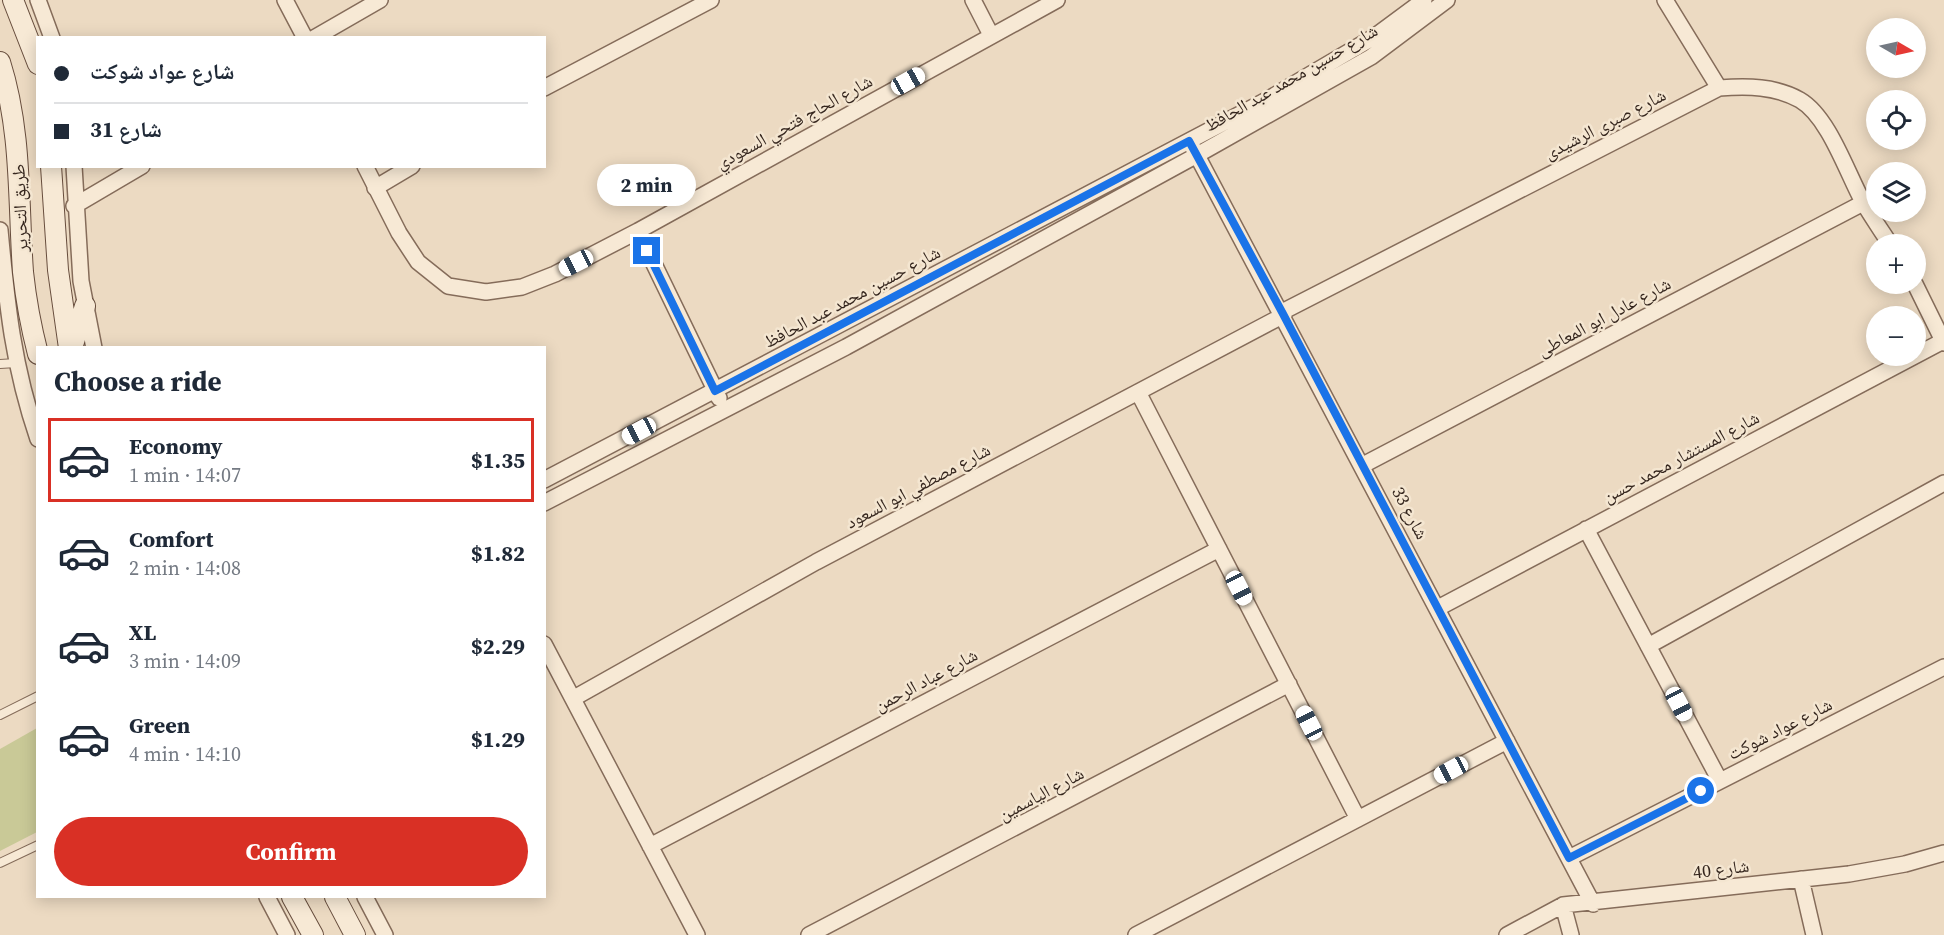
<!DOCTYPE html>
<html lang="en">
<head>
<meta charset="utf-8">
<style>
	body { margin:0; font-family:"Source Serif 4","Noto Naskh Arabic",serif; background:#f2f2f3; color:#1f2937; height:100vh; display:flex; flex-direction:column; font-size:22px; white-space:nowrap }
	* { box-sizing:border-box; margin:0 }
	p { font-size:20px; color:#747a83 }
	.icon { flex:none; width:33px; height:33px; fill:none; stroke:currentColor; stroke-width:2; stroke-linecap:round; stroke-linejoin:round }
	.map { position:relative; flex:1; overflow:hidden }
	.sheet { position:absolute; left:36px; top:346px; width:510px; height:552px; display:flex; flex-direction:column; background:#fff; border-radius:0px; box-shadow:0 3px 15px #0003 }
	.sheet>* { flex:none }
	.hud { position:absolute; left:36px; top:36px; width:510px; height:132px; border-radius:0px; box-shadow:0 3px 15px #0003; display:grid; align-content:center; height:132px; padding:0 18px; background:#fff }
	.needle { width:39px; rotate:99deg }
	.fabs { position:absolute; left:1866px; top:18px; display:grid; gap:12px }
	.fabs a { display:grid; place-items:center; width:60px; height:60px; border-radius:50%; background:#fff; box-shadow:0 3px 15px #0003; font-size:30px }
	.end { position:absolute; width:27px; height:27px; margin:-14px; border:8px solid #1a73e8; background:#fff; box-shadow:0 0 0 3px #fff }
	.from { border-radius:50% }
	.bubble { position:absolute; height:42px; border-radius:21px; background:#fff; box-shadow:0 3px 15px #0003; font-size:20px; font-weight:700; line-height:42px; text-align:center }
	.car { position:absolute; width:18px; height:36px; margin:-18px -9px; border-radius:8px; box-shadow:0 0 4px 2px #0007; background:linear-gradient(#fff 24%,#345 0 40%,#fff 0 76%,#345 0 86%,#fff 0) }
	.hud b { display:flex; align-items:center; gap:21px; height:57px; font-size:22px }
	.hud b+b { border-top:2px solid #e0e1e3 }
	.hud i { width:15px; height:15px; background:#1f2937 }
	ul { padding:0; list-style:none }
	li { display:flex; align-items:center; gap:18px; height:84px; margin:0 12px 9px; padding:0 6px; border:3px solid transparent; border-radius:0px }
	li div { flex:1 }
	li b { display:block; font-size:22px }
	li em { font-style:normal; font-weight:700 }
	li.selected { border-color:#d93025 }
	li>.icon { width:54px; height:54px; stroke-width:1.5 }
	h2 { padding:0 18px; font-size:27px; line-height:72px }
	.button { display:flex; gap:12px; margin-top:auto; padding:12px 18px }
	.button a { flex:1; height:69px; border-radius:36px; background:#d93025; color:#fff; font-size:24px; font-weight:700; line-height:69px; text-align:center }
	.map>svg:first-child { display:block }
	.green { fill:#c9c997 }
	.lines { fill:none; stroke-linecap:round; stroke-linejoin:round }
	.lane-casing { stroke:#856c5a; stroke-width:10 }
	.street-casing { stroke:#856c5a; stroke-width:18 }
	.secondary-casing { stroke:#674d3d; stroke-width:22 }
	.lane { stroke:#f7e9d5; stroke-width:8 }
	.street { stroke:#f7e9d5; stroke-width:15 }
	.secondary { stroke:#f7e9d5; stroke-width:20 }
	.route { stroke:#1a73e8; stroke-width:8 }
	.labels { text-anchor:middle; stroke-width:5; stroke-linejoin:round; paint-order:stroke }
	.street-label { font-size:18px; fill:#35261e; stroke:#f4e6d1 }
</style>
</head>
<body>
<div class="map">
<svg width="1944" height="935" viewBox="0 0 1944 935">
	<rect width="100%" height="100%" fill="#ecdac2"/>
	<path class="green" d="M37,728V832L0,851V749Z"/>
	<g class="lines">
		<g class="lane-casing">
			<path id="lane" d="M0,364L16,363
				M0,715L38,696
				M0,863L38,845"/>
		</g>
		<g class="street-casing">
			<path id="street" d="M38,0L52,38
				M285,0L305,38
				M973,0L991,35
				M1665,0L1719,88
				M314,38L380,0
				M544,88L711,0
				M1192,146L1593,904
				M74,166L81,281L94,348
				M365,166L399,233L418,262L448,286L486,292L522,287L555,274L638,231L1057,0
				M375,188L412,166
				M74,206L142,166
				M0,230C7,305 13,366 38,439
				M638,231L719,398
				M1915,284L1944,343
				M1282,312L1719,88C1748,86 1775,86 1800,100C1829,117 1847,173 1863,202C1871,216 1881,230 1890,244
				M1138,392L1358,819
				M1363,465L1863,203
				M544,480L1265,101L1374,37L1424,0
				M544,503L846,347L1197,155L1371,57L1447,0
				M1586,529L1720,781
				M1438,608L1943,341
				M544,644L697,935
				M1648,646L1944,483
				M574,698L816,562L1284,315
				M650,846L1219,549
				M1569,858L1944,667
				M1801,879L1814,935
				M267,897L287,935
				M365,897L385,935
				M1563,905L1571,935
				M809,935L1289,684
				M1136,935L1507,741
				M1507,935L1563,905L1849,874L1905,864L1944,853"/>
		</g>
		<g class="secondary-casing">
			<path id="secondary" d="M13,0L38,64
				M0,62C22,131 18,202 23,272C26,300 31,327 38,354
				M51,166L58,270L69,348
				M72,348L85,306
				M292,897L313,935
				M335,897L355,935"/>
		</g>
		<use href="#lane" class="lane"/>
		<use href="#street" class="street"/>
		<use href="#secondary" class="secondary"/>
	</g>
	<g class="lines">
		<path class="route" d="M647,251L715,391L1189,141L1282,312L1569,858L1701,791"/>
	</g>
	<g class="labels">
		<g class="street-label">
			<text transform="translate(1291 78) rotate(-30)" y="6">شارع حسين محمد عبد الحافظ</text>
			<text transform="translate(794 122) rotate(-29)" y="6">شارع الحاج فتحي السعودي</text>
			<text transform="translate(1605 124) rotate(-27)" y="6">شارع صبرى الرشيدى</text>
			<text transform="translate(20 208) rotate(-92)" y="6">طريق التحرير</text>
			<text transform="translate(852 297) rotate(-28)" y="6">شارع حسين محمد عبد الحافظ</text>
			<text transform="translate(1604 317) rotate(-28)" y="6">شارع عادل ابو المعاطى</text>
			<text transform="translate(1681 457) rotate(-28)" y="6">شارع المستشار محمد حسن</text>
			<text transform="translate(918 486) rotate(-28)" y="6">شارع مصطفي ابو السعود</text>
			<text transform="translate(1410 513) rotate(62)" y="6">شارع 33</text>
			<text transform="translate(926 680) rotate(-28)" y="6">شارع عباد الرحمن</text>
			<text transform="translate(1780 729) rotate(-27)" y="6">شارع عواد شوكت</text>
			<text transform="translate(1041 794) rotate(-28)" y="6">شارع الياسمين</text>
			<text transform="translate(1721 869) rotate(-7)" y="6">شارع 40</text>
		</g>
	</g>
</svg>
<div class="fabs">
<a><svg class="needle" viewBox="-14 -14 28 28"><path d="M0-13l5 13h-10z" fill="#e53935"/><path d="M0 13l5-13h-10z" fill="#747a83"/></svg></a>
<a><svg class="icon" aria-label="locate" viewBox="0 0 24 24"><circle cx="12" cy="12" r="6"/><path d="M12 2v4M12 18v4M2 12h4M18 12h4"/></svg></a>
<a><svg class="icon" aria-label="layers" viewBox="0 0 24 24"><path d="M12 4l9 5-9 5-9-5zM3 14l9 5 9-5"/></svg></a>
<a>+</a>
<a>−</a>
</div>
<i class="end from" style="left:1701px;top:791px"></i>
<i class="end" style="left:647px;top:251px"></i>
<div class="bubble" style="left:597px;top:164px;width:99px">2 min</div>
<i class="car" style="left:908px;top:81px;rotate:61deg"></i>
<i class="car" style="left:576px;top:263px;rotate:243deg"></i>
<i class="car" style="left:639px;top:431px;rotate:242deg"></i>
<i class="car" style="left:1239px;top:588px;rotate:153deg"></i>
<i class="car" style="left:1679px;top:704px;rotate:152deg"></i>
<i class="car" style="left:1309px;top:723px;rotate:333deg"></i>
<i class="car" style="left:1451px;top:770px;rotate:242deg"></i>
<div class="hud">
<b><i class="from"></i>شارع عواد شوكت</b>
<b><i></i>شارع 31</b>
</div>
<section class="sheet">
<h2>Choose a ride</h2>
<ul>
<li class="selected"><svg class="icon" aria-label="car" viewBox="0 0 24 24"><path d="M5 17H2v-5l4-1 3-4h7l3 4 3 1v5h-3M9 17h6M6 11h13"/><circle cx="7" cy="17" r="2"/><circle cx="17" cy="17" r="2"/></svg><div><b>Economy</b><p>1 min · 14:07</p></div><em>$1.35</em></li>
<li><svg class="icon" aria-label="car" viewBox="0 0 24 24"><path d="M5 17H2v-5l4-1 3-4h7l3 4 3 1v5h-3M9 17h6M6 11h13"/><circle cx="7" cy="17" r="2"/><circle cx="17" cy="17" r="2"/></svg><div><b>Comfort</b><p>2 min · 14:08</p></div><em>$1.82</em></li>
<li><svg class="icon" aria-label="car" viewBox="0 0 24 24"><path d="M5 17H2v-5l4-1 3-4h7l3 4 3 1v5h-3M9 17h6M6 11h13"/><circle cx="7" cy="17" r="2"/><circle cx="17" cy="17" r="2"/></svg><div><b>XL</b><p>3 min · 14:09</p></div><em>$2.29</em></li>
<li><svg class="icon" aria-label="car" viewBox="0 0 24 24"><path d="M5 17H2v-5l4-1 3-4h7l3 4 3 1v5h-3M9 17h6M6 11h13"/><circle cx="7" cy="17" r="2"/><circle cx="17" cy="17" r="2"/></svg><div><b>Green</b><p>4 min · 14:10</p></div><em>$1.29</em></li>
</ul>
<div class="button"><a>Confirm</a></div>
</section>
</div>
</body>
</html>
